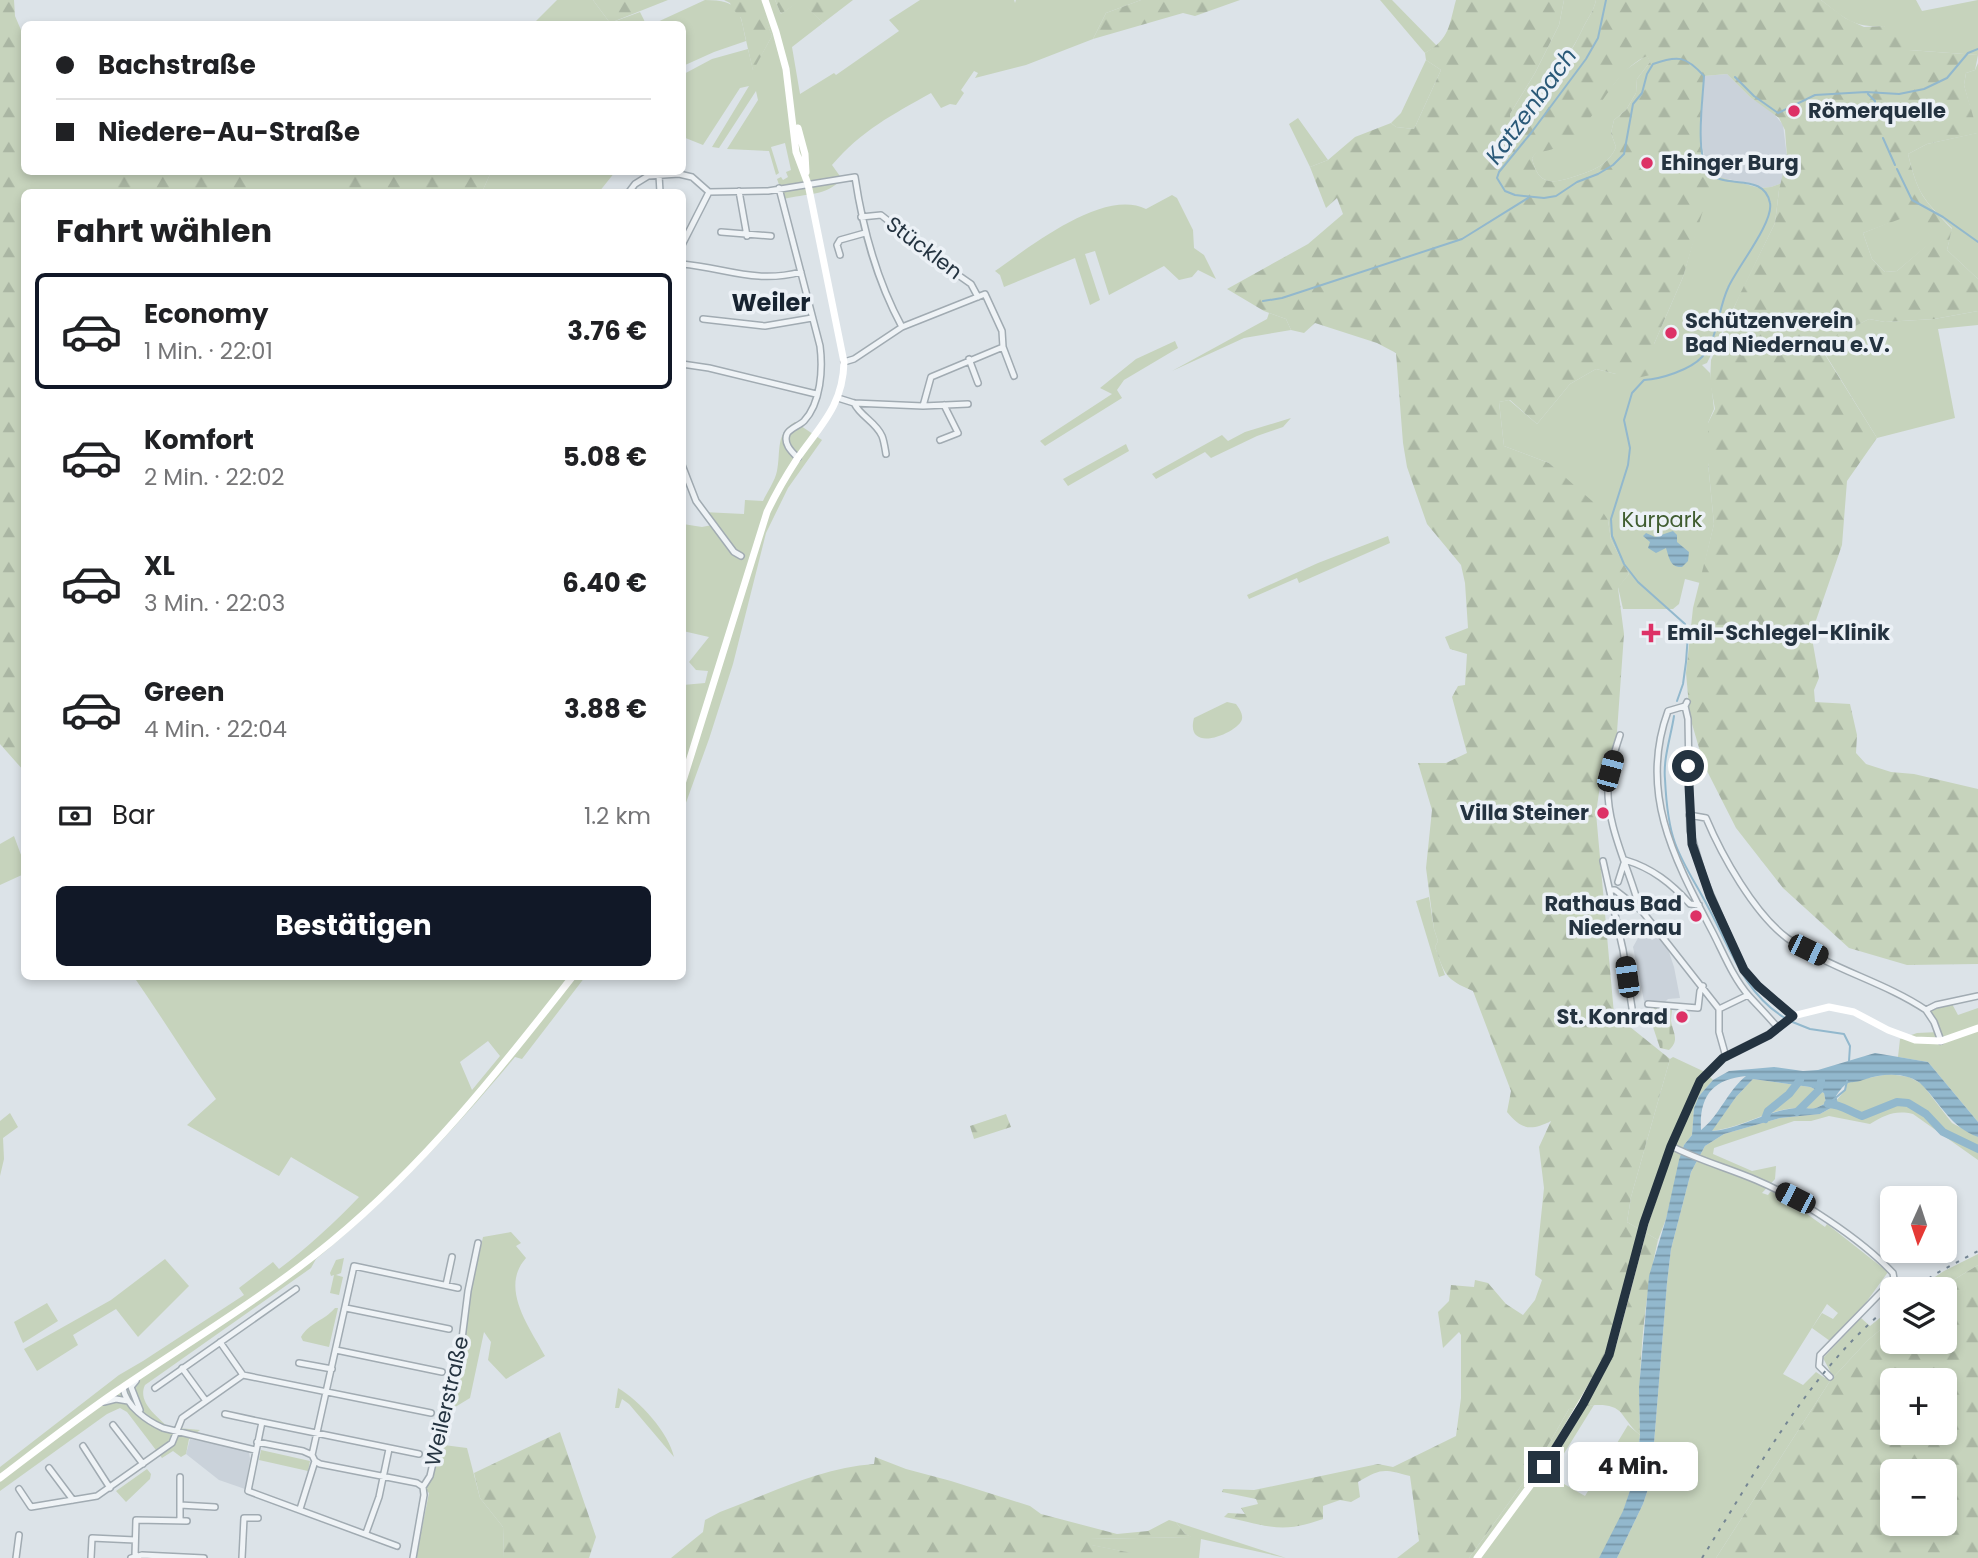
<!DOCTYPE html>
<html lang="de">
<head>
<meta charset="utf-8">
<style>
	body { margin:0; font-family:Poppins,sans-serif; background:#f2f2f2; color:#202124; height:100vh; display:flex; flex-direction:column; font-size:26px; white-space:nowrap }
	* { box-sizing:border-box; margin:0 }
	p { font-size:23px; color:#757577 }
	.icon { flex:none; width:38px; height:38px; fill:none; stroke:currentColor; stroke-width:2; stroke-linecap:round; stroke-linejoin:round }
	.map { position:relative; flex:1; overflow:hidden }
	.sheet { position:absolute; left:21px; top:189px; width:665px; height:791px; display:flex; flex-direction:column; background:#fff; border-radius:10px; box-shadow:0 4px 10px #0003 }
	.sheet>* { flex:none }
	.guide { position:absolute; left:21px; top:21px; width:665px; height:154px; border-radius:10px; box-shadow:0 4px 10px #0003; display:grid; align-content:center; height:154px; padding:0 35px; background:#fff }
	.needle { width:46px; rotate:183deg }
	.buttons { position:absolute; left:1880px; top:1186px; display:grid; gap:14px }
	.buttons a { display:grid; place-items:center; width:77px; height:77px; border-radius:10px; background:#fff; box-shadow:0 4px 10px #0003; font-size:35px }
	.end { position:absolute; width:32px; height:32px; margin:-16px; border:9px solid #243340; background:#fff; box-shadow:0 0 0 4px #fff }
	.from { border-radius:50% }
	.bubble { position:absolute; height:49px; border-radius:10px; background:#fff; box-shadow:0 4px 10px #0003; font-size:23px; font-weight:700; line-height:49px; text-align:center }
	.car { position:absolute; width:21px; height:42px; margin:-21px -10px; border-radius:9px; box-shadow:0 0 5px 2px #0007; background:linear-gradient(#222 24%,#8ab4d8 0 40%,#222 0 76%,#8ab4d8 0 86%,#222 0) }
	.guide b { display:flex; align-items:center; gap:24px; height:66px; font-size:26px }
	.guide b+b { border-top:2px solid #e0e0e0 }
	.guide i { width:18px; height:18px; background:#202124 }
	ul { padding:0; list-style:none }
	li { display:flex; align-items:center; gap:21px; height:116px; margin:0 14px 10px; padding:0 21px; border:4px solid transparent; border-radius:10px }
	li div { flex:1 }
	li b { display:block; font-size:26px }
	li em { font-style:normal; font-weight:700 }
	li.selected { border-color:#111827 }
	li>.icon { width:63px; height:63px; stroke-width:1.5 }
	h2 { padding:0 35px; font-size:32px; line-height:84px }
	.pay { display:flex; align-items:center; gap:18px; height:77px; padding:0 35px; font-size:26px }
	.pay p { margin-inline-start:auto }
	.button { display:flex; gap:14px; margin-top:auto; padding:14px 35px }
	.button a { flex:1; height:80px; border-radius:10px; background:#111827; color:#fff; font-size:28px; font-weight:700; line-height:80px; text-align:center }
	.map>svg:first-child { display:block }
	.built { fill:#cad2da }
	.green { fill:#c6d3bc; fill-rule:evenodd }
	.forest { fill:url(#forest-firs); fill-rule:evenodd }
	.cemetery { fill:url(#cemetery-stones) }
	.water { fill:url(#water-rules); fill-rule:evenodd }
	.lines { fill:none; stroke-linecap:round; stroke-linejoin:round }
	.stream { stroke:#92b8cd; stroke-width:2 }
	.river { stroke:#92b8cd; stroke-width:8 }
	.minor-casing { stroke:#a1abb2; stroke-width:8 }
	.minor { stroke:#eff3f6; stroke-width:5 }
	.secondary { stroke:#fff; stroke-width:7 }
	.rail { stroke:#748593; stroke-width:2; stroke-dasharray:3.5 7; stroke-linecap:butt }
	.route { stroke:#243340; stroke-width:9 }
	.poi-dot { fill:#dd3166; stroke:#ecf1f6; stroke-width:2.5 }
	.labels { text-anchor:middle; stroke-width:7; stroke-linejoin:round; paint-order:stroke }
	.poi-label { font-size:21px; font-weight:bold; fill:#243340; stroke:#ecf1f6; text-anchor:start }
	.street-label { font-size:21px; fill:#243340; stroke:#ecf1f6 }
	.park-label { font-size:21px; fill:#405d30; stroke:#ecf1f6 }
	.water-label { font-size:23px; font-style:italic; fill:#2a5978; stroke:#ecf1f6 }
	.quarter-label { font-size:24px; font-weight:bold; fill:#172330; stroke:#ecf1f6 }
</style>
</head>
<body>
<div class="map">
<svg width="1978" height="1558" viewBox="0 0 1978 1558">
	<defs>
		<pattern id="forest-firs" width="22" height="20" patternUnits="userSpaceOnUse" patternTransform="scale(1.75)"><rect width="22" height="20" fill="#c6d3bc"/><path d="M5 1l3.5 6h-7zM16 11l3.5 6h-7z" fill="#aab6a3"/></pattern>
		<pattern id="cemetery-stones" width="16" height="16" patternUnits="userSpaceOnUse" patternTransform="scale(1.75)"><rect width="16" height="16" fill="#c6d3bc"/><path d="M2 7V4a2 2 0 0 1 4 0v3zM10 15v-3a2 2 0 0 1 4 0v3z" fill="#aab6a3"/></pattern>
		<pattern id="water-rules" width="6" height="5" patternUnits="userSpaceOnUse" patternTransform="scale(1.75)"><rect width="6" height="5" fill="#92b8cd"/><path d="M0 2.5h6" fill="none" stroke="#7796a8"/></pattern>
	</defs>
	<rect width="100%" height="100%" fill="#dce3e8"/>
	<path class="built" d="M1727,74L1750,97L1771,110L1783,125L1787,157L1782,183L1771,187L1760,188L1753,184L1722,178L1712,175L1706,169L1701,137L1704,76Z
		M1646,935L1652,940L1658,937L1667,946L1674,967L1680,998L1668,999L1663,1004L1644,1001L1633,947L1638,938Z
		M190,1439L249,1451L250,1459L245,1489L219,1480L186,1454Z"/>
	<path class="green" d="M557,0H593L610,23L640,12L646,24H533Z
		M705,0C740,0 740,11 746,41L714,52L683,66L682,24H653Z
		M757,0H775L781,14L800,0L823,23L792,47L800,94L834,73L836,75L899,31L889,20L920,0H1014L1015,3L1016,0H1141L1106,13L1093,39L1026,65L975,78L978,73L974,71L961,90L964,93L956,105L950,104L941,108L931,93C892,115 862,130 832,165L842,179C825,197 806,193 784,199L777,179L781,177L783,180L788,177L786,172L791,170L785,143L771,147L779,173L776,175L769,151L727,149L758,100L756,91L719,148L712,147L749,86L740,88L703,145L683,137L682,75L712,59L748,49L753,70L772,36Z
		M1380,0H1392L1437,46L1425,53Z
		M1564,0H1596C1594,11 1587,19 1582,30C1564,68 1532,100 1520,140L1511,127L1510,114L1535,73L1559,25Z
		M1821,0H1916L1922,11L1978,0V55L1909,50L1884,26C1853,28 1844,18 1821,0Z
		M1647,55L1650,62L1637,79L1636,93L1626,110L1614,120L1611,133L1616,147C1608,166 1591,171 1573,177C1551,184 1538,185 1532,158L1537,151L1613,85L1624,71Z
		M1426,60L1441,70L1414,129L1396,127L1391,123L1401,113Z
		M1978,63V279L1947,250L1952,228C1923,199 1918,195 1908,154L1927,144L1977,133L1964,85L1966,73L1975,70Z
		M0,107L24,172H391L362,192H24V237H5Z
		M1298,118L1328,160L1310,167L1289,124Z
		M491,172H615L599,192H482Z
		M1712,175L1760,188L1771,187L1782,183L1779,190L1775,223L1707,363L1702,365L1710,373L1714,409L1708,423V463L1714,524L1700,583L1685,579L1679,604L1673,609H1623L1618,587L1629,574L1611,540L1608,520L1549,463L1504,446L1499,402L1509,400L1537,424L1570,384L1596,369L1616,374L1658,373L1654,368V344L1683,277Z
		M1172,195L1177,198L1193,230L1194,248L1204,255L1216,279L1198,270L1192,277L1179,280L1164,266L1109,295L1095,251L1085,254L1100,300L1090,305L1075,258L1004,287L1000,275L995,271C1030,247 1103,188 1146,209Z
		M1908,215L1935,239L1897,271L1885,272L1872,259L1863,233Z
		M1978,311V325L1938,329L1955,418L1877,438L1819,344L1869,319L1885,322L1934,319Z
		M1269,313L1286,319L1291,330L1244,338L1172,371L1267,319Z
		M1175,341L1178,348L1124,380L1117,390L1122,398L1045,446L1040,441L1112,394L1100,388L1136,359Z
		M1291,418L1283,427L1257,436L1211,458L1205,452L1156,479L1152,474L1222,435L1228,441L1245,432Z
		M795,422L822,440L788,488L766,533L733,664L709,739L683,811V685L705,683L708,671L696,670L689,662L709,637L683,631V524L702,527L712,525L703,512L744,514L745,500L763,501C767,492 775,481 777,471C781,452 775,433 795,422Z
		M1126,444L1129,451L1068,486L1063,479Z
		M1388,536L1390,543L1299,583L1297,578L1249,599L1247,595L1318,563Z
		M1227,702L1236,704C1239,708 1243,714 1242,719C1240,732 1184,756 1194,718Z
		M14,836L24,863V874L0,885V844Z
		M1429,897L1434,929L1438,941L1435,947L1445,975L1439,977L1416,901Z
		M134,977H585L522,1059L515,1057C454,1130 390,1199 316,1259L311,1268L145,1385C137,1402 157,1416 168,1427L200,1430L189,1439L186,1454L181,1457L173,1451L162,1458L127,1412L120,1408L107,1414L0,1491V1467L119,1375L143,1361L244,1295L239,1288L273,1262L279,1269C308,1247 334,1223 359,1197L291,1157L279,1176L187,1125L216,1099C187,1059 162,1017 134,977ZM488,1041L500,1056L472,1090L460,1062Z
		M1951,1002L1958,1015L1978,1008V1122L1928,1062L1898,1057L1900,1039L1917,1033L1939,1032L1926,1010Z
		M1673,1057L1705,1072L1713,1080L1699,1096L1694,1108L1692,1135L1684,1145L1666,1219L1658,1240L1627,1222L1631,1197L1670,1059Z
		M1889,1074L1909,1077L1922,1084L1952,1123L1978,1137V1160L1913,1114C1895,1110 1885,1115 1870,1124L1829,1116L1811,1121H1794L1714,1148L1713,1154L1752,1171L1776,1166L1775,1179L1762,1193L1768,1195L1771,1191L1789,1201L1825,1227L1827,1224L1888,1272L1862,1308L1830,1341L1812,1328L1822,1313L1833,1319L1838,1313L1827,1304L1783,1374L1803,1385L1816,1372L1825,1378L1830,1371L1823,1358L1861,1318L1870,1326L1892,1308V1320L1868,1340L1830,1381L1716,1558H1617L1643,1504L1651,1480L1667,1283L1671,1249L1691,1172L1705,1146L1724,1134L1780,1118L1820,1114L1838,1104L1836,1101L1845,1090L1847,1082Z
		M1753,1079L1810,1087L1824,1093L1826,1103C1812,1111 1814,1108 1800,1108C1769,1108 1741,1129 1711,1131L1736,1097Z
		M10,1113L18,1127L3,1138L4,1159L0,1176V1121Z
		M511,1232L521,1243L516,1246L526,1258C499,1288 530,1328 545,1356L506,1379L488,1360L491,1342L484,1332L470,1398L447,1412L466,1332L471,1290L483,1237Z
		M1978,1254V1265L1937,1290H1915L1944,1271Z
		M344,1258L341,1273L336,1275L343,1277L339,1295L330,1293L334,1275L331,1276L330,1273L336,1260Z
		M165,1259L189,1286L138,1337L116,1309L73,1335L78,1345L37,1371L24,1349L111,1300Z
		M47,1303L58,1321L23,1343L14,1322Z
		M335,1308H338L329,1347L303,1341L301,1337C310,1322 324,1321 335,1308Z
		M618,1388C639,1400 669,1433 674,1457L629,1404L622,1399L619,1408H615Z
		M1594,1405L1550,1476L1585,1496L1628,1425L1640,1435C1635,1478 1625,1523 1599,1558H1469L1539,1461L1569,1409Z
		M436,1444L467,1448L480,1498L503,1527L504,1558H416L429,1493L423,1487L429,1480Z
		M261,1450L310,1461L308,1471L259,1460Z
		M147,1469L151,1474L150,1479L126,1502L116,1491Z
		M1176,1522L1286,1558L1201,1539L1199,1558H1131V1553L1091,1545L1089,1539L1191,1537L1185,1534Z"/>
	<path class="forest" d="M0,0H14L15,16L24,37V172H36L31,184L21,180L15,195L24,207V771L0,744Z
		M593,0H668L610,23Z
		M724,0H758L772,36L753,71L741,18L732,8L730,3Z
		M775,0H853L823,23L800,1L781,14Z
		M1141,0H1240L1195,16L1183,13L1093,39L1106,13Z
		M1456,0H1564L1559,25L1535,73L1510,114L1511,127L1520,140C1535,101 1564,68 1582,30C1587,19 1594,11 1596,0H1821L1845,18L1864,27L1884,26L1911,35L1909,50L1978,55L1975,70L1966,73L1964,85L1978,133L1927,144L1908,154C1918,195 1923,199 1952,229L1947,250L1978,279V311L1934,319L1885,322L1869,319L1819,345L1877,438L1847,481L1842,545L1813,629V644L1819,678L1814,690L1815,702L1850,704L1857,735L1856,753L1866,764L1891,772L1914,774L1978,789V964L1907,965L1849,948L1783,888L1736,828L1704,765L1690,717L1686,673L1693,608L1714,524L1708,463V423L1715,409L1710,382L1711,360L1740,294L1775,223L1779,190L1787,157L1785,130L1779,118L1750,97L1727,74L1704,76C1702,99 1695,158 1712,175L1711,184L1683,277L1654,344V367L1659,373L1624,381L1616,374L1596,369L1570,384L1537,424L1510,400L1499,402L1504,446L1549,463L1600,508L1608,520L1611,540L1629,574L1618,588L1624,634L1616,746L1600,786L1596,813L1614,1014L1670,1059L1631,1197L1627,1222L1658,1240C1643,1303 1638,1371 1640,1435C1632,1428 1628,1422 1622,1414C1611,1399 1584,1407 1569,1409L1539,1461L1469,1558H1397L1419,1541L1410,1476C1383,1469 1382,1468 1358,1482L1360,1497L1351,1502L1340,1500L1323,1506V1519C1279,1535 1268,1525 1224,1517L1228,1513L1245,1514L1241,1508L1258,1504L1256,1499L1222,1492L1223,1489L1254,1490L1378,1464L1393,1467L1456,1436L1461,1398V1335L1459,1332L1443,1348L1438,1312L1449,1301L1451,1285L1474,1287L1475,1280L1488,1283L1506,1304L1523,1315L1535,1300L1542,1280L1535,1275L1544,1188L1539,1147L1551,1121C1531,1131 1522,1130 1507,1112L1511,1091L1473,991C1445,979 1445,975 1435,947L1438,941L1434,929L1426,868L1432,810L1418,763H1446L1467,753L1452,697L1458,686L1465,685L1467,654L1450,649L1445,637L1468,628L1465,583L1461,565L1427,524L1407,467L1403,443L1396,353L1377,343L1315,323L1304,333L1291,330L1286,319L1264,311L1227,289L1308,244L1343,214L1337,198L1326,208L1310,167L1328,160L1355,137L1391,123L1396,127L1414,129L1441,70L1426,60L1425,53C1450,39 1449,25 1456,0ZM1647,56L1650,62L1637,79L1636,93L1626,110L1614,120L1611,133L1616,147C1608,166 1591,171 1573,177C1551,184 1538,185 1532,158L1537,152C1593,149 1601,76 1647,56ZM1908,216L1934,239L1897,271L1885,272L1872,259L1863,233Z
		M105,172H257L264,192H95L94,184Z
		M329,172H491L482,192H315L327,188Z
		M1006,1114L1011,1127L974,1139L970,1126Z
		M1978,1265V1558H1716L1830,1381L1868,1340L1892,1320V1342H1944V1290H1937ZM1892,1381H1944V1433H1892ZM1892,1472H1944V1524H1892Z
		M560,1432L596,1537L589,1558H504L503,1527L480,1498L474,1473Z
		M875,1457L906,1469L951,1481L1030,1506L1041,1514L1117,1534L1148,1531L1169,1520L1176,1522L1185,1534L1192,1537L1090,1539L1092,1545L1132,1553L1131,1558H671L703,1532L705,1520L720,1512C771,1493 820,1468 874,1464Z"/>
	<path class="cemetery" d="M1651,1006L1672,1008C1672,1013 1671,1017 1671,1021C1673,1033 1680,1040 1669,1050L1660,1048L1652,1024Z"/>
	<path class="water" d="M1673,531L1677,535V542L1689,552L1688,561L1682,567C1670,568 1669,557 1666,548L1656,553L1648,548L1650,542L1643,536L1646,533L1655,537Z
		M1875,1053L1928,1062L1978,1122V1137C1951,1127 1942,1106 1923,1086C1910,1072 1883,1073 1866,1079C1848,1086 1850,1076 1836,1096L1838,1104L1820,1114L1780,1118L1724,1134L1705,1146L1691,1172L1671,1249L1667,1283L1651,1480L1643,1504L1617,1558H1599L1623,1511L1636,1473L1640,1435L1639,1388L1649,1276L1666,1219L1679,1160L1684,1145L1692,1135L1694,1108L1699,1096L1713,1080L1729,1071L1774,1067L1803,1071L1818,1070ZM1746,1076C1728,1090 1720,1115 1701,1130C1699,1096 1713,1079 1746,1076ZM1753,1079L1810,1087L1824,1093L1826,1103C1812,1111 1814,1108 1800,1108C1770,1108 1742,1129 1712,1131L1736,1097Z"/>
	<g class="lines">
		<path class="stream" d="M1606,0L1598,38L1586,59L1531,133L1499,172L1497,178L1505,191L1515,195L1544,198L1556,196L1577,182L1598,174L1613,165L1624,154L1633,104L1642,93L1647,74L1653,64C1678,55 1686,56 1704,76C1703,98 1695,153 1708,171C1722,191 1764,171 1770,203C1774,222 1736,269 1728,288C1718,309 1718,339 1702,357C1690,370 1661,379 1644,380L1632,393L1624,420L1630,448L1628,465L1611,519L1612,536L1624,564L1638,582L1685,624L1688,634L1686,662L1683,684L1677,701
			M1735,77L1754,96L1778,113L1815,95L1866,92L1899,94L1924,89L1947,78L1968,53L1978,49
			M1868,94L1875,101L1873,113L1877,120
			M1883,138L1895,165
			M1897,169L1912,200L1943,217L1978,242
			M1263,301L1282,298L1462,239L1528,198
			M1674,716C1671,736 1663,759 1665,779C1666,800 1668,824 1675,843C1683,865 1696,884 1707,905C1729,945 1743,993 1785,1018
			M1790,1021L1810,1029L1844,1034L1850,1046L1849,1061
			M1833,1100L1845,1090L1847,1081"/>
		<path class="river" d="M1828,1104C1841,1104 1850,1112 1862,1116L1897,1102L1908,1103L1926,1114L1943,1132L1978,1149
			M1797,1112L1819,1090L1821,1081
			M1765,1119L1768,1111L1789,1094L1800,1080"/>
		<g class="minor-casing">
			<path id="minor" d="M659,175L660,192
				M779,188L820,346C823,369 821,403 804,421C799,426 790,428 787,434C783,444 792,452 798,458
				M739,191L747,236
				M629,192L635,184L648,176L679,174L692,177L709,192
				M861,217L881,215L941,263L971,284L978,297
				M721,232L771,236
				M682,245L709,192L768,191L855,177C863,230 876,279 902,327
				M840,255L837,245L840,240L865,233
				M682,264C726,268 755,284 801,272
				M703,319L765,326L812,318
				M1003,347L1014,376
				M969,359L978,383
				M844,362L854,359L902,327L985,294L1002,331L1003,347L931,377L923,406
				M682,364L709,368L816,394
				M838,398L854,403L923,406L968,404
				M854,403C860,416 876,422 882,436C884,441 885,448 886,454
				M940,440L958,433L944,405
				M682,465L696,501L734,552L741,556
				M1687,702L1685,706L1668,711C1638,793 1675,860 1712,931C1723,952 1733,978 1749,996C1759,1007 1769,1017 1778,1028
				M1685,706L1688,719L1690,831L1704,879L1743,970L1758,986L1793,1016
				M1620,735C1615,751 1609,767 1608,784C1606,822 1625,860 1636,896L1634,905
				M1689,815L1706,818C1722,856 1754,913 1787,938C1829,969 1883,981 1926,1010L1934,1022L1941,1041
				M1625,860C1652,868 1671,883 1690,904L1699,905
				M1603,861L1623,950L1632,1008
				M1618,882L1625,860
				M1611,890H1615L1642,911L1719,1009
				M1648,1004L1698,1008L1700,991L1703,986
				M1719,1009V1032L1726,1057
				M1719,1009L1748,995
				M1926,1010L1936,1005L1978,996
				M1671,1146C1698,1160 1728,1168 1756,1180C1799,1198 1861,1239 1893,1273L1894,1279L1820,1355L1819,1366L1830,1377
				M446,1285L452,1257
				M346,1308L449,1329
				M220,1342L243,1375
				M336,1350L442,1372
				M299,1363L332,1369
				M182,1368L206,1401
				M243,1375L431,1413
				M136,1381L131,1387L140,1410
				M123,1388C126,1406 147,1421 163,1428L255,1450
				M155,1388L296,1289
				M104,1402L116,1399L128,1401
				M225,1414L262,1422
				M113,1425L143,1464
				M257,1442L303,1451L312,1455
				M83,1446L110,1488
				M315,1461L312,1455L354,1266L458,1288
				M315,1461L320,1464L417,1483L423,1487
				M49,1468L73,1500
				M19,1489L31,1507L97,1496L172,1443L182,1418L243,1375
				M180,1505L215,1507
				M300,1509L315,1461
				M180,1521V1477
				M366,1533L379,1497L389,1449
				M397,1546L248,1491L262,1422L419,1454
				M135,1556L136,1520L187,1521
				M16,1558L19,1535
				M91,1558L92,1538L135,1540
				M131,1558L142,1555L204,1558
				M242,1558L244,1518H258
				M413,1558L424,1495L423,1487L430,1476L462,1339L468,1291L478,1243"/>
		</g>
		<use href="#minor" class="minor"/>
		<path class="secondary" d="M798,128L805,154L806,172
			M682,784L767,512C776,493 786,476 797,459C820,426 843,406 844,362L808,184L796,152L786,69L776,32L765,0
			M0,1478C38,1449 75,1420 114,1393C187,1343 263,1298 331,1242C424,1165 499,1071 573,976
			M1477,1558L1544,1467L1602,1368L1613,1344L1645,1223L1671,1146L1700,1081L1710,1070L1731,1053L1768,1035L1793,1016L1829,1007L1854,1012L1888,1030L1915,1040L1941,1041L1978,1028"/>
		<path class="rail" d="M1911,1290L1937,1273L1978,1251
			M1702,1558C1758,1469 1809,1371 1892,1304"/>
	</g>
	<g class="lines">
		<path class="route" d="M1544,1467L1583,1404L1609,1355L1644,1223L1671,1146L1700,1081L1723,1058L1769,1035L1793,1016L1758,986L1744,970L1710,896L1692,844L1688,766"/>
	</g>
	<g class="poi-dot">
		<circle cx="1794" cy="111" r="7"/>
		<circle cx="1647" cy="163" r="7"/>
		<circle cx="1671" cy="333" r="7"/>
		<path d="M1647.5 622.5h7v7h7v7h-7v7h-7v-7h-7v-7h7z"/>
		<circle cx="1603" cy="813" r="7"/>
		<circle cx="1696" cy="916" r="7"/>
		<circle cx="1682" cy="1017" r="7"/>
	</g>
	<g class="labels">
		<g class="poi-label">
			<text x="1808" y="118">Römerquelle</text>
			<text x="1661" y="170">Ehinger Burg</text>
			<text x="1685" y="328">Schützenverein<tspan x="1685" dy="24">Bad Niedernau e.V.</tspan></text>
			<text x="1667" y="640">Emil-Schlegel-Klinik</text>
			<text x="1589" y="820" text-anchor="end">Villa Steiner</text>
			<text x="1682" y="911" text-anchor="end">Rathaus Bad<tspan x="1682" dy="24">Niedernau</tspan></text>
			<text x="1668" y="1024" text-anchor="end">St. Konrad</text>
		</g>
		<g class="street-label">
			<text transform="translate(924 248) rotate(37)" y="7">Stücklen</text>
			<text transform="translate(447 1401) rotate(-77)" y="7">Weilerstraße</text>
		</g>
		<g class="park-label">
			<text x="1662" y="527">Kurpark</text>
		</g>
		<g class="water-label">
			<text transform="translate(1531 106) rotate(-54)" y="8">Katzenbach</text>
		</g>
		<g class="quarter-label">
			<text x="771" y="311">Weiler</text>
		</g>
	</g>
</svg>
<div class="buttons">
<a><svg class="needle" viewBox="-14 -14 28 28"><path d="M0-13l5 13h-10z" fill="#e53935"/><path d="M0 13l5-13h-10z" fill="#757577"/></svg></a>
<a><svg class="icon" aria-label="layers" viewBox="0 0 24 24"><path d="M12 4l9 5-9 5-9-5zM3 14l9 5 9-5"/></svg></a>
<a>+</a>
<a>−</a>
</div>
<i class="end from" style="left:1688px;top:766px"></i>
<i class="end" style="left:1544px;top:1467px"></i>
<div class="bubble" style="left:1568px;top:1442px;width:130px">4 Min.</div>
<i class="car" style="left:1610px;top:771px;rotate:15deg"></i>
<i class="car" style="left:1808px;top:950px;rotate:116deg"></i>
<i class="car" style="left:1627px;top:977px;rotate:352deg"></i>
<i class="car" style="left:1795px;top:1198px;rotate:297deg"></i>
<div class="guide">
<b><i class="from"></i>Bachstraße</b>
<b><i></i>Niedere-Au-Straße</b>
</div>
<section class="sheet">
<h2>Fahrt wählen</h2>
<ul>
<li class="selected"><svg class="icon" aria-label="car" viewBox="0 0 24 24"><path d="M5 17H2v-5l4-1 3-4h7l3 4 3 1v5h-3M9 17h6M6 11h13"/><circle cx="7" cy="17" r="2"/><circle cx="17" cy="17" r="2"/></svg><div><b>Economy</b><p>1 Min. · 22:01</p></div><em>3.76 €</em></li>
<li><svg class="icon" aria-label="car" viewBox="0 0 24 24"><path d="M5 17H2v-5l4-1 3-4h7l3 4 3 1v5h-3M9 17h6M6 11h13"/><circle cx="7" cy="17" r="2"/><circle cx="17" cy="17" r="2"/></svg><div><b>Komfort</b><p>2 Min. · 22:02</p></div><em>5.08 €</em></li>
<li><svg class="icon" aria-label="car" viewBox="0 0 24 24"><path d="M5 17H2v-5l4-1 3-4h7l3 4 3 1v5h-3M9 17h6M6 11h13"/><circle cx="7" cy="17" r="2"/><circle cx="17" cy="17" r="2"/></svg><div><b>XL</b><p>3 Min. · 22:03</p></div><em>6.40 €</em></li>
<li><svg class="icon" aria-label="car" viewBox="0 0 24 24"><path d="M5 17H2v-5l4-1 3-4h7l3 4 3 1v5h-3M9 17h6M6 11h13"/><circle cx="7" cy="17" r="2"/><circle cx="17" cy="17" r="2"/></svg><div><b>Green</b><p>4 Min. · 22:04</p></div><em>3.88 €</em></li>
</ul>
<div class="pay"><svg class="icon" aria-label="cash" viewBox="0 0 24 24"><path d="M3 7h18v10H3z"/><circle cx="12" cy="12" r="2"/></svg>Bar<p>1.2 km</p></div>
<div class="button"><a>Bestätigen</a></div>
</section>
</div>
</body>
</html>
